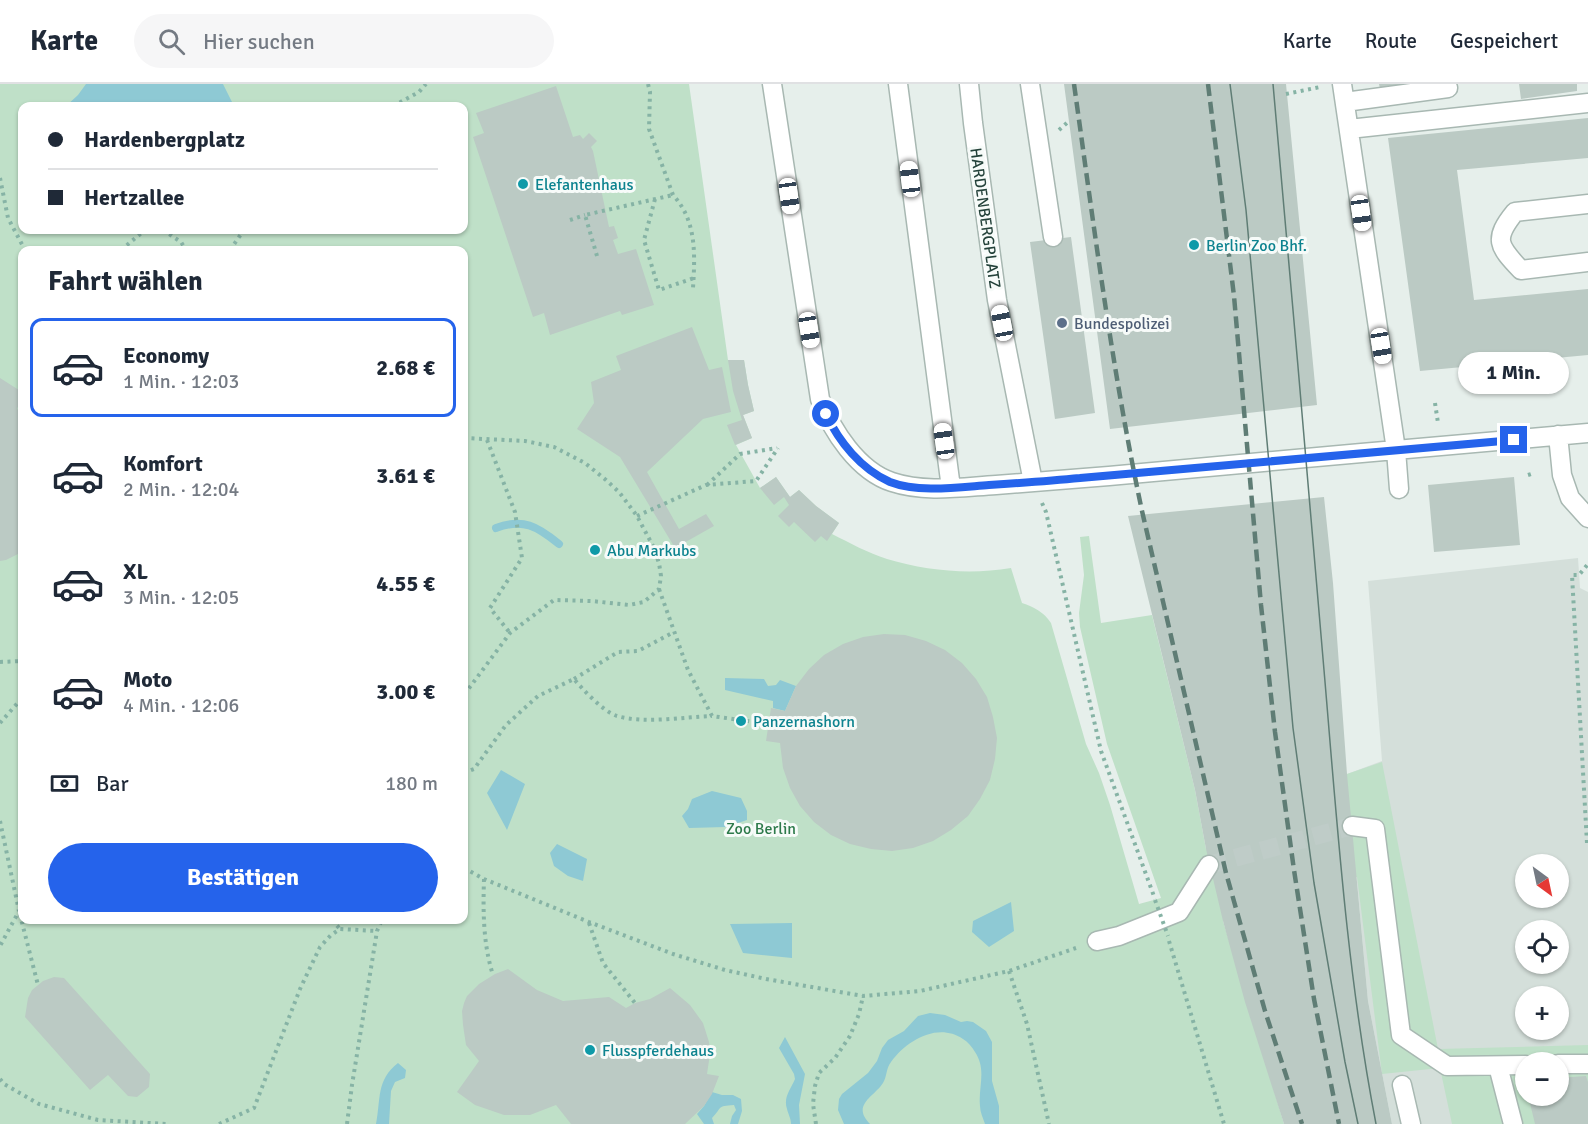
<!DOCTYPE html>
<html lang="de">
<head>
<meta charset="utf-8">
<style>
	body { margin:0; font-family:Signika,sans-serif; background:#f6f6f7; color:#1f2937; height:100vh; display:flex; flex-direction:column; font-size:22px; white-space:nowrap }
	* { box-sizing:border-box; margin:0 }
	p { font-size:20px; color:#747a83 }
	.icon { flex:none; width:33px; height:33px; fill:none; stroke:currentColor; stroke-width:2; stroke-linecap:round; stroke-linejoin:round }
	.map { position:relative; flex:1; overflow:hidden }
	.panel { position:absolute; left:18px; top:162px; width:450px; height:678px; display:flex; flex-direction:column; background:#fff; border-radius:12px; box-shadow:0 2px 4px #0004 }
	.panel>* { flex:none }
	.guide { position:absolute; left:18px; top:18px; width:450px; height:132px; border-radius:12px; box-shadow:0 2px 4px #0004; display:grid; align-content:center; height:132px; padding:0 30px; background:#fff }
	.needle { width:39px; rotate:147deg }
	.fabs { position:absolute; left:1515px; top:770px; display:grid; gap:12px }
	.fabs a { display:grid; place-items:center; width:54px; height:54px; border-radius:50%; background:#fff; box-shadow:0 2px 4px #0004; font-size:30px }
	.end { position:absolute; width:27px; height:27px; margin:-14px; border:8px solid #2563eb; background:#fff; box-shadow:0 0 0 3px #fff }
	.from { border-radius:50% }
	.bubble { position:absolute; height:42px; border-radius:21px; background:#fff; box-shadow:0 2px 4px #0004; font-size:20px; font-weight:700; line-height:42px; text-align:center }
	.car { position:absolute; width:18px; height:36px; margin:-18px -9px; border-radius:8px; box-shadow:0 0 4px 2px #0007; background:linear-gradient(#fff 24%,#345 0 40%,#fff 0 76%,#345 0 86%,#fff 0) }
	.guide b { display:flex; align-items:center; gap:21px; height:57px; font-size:22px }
	.guide b+b { border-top:2px solid #e0e1e3 }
	.guide i { width:15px; height:15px; background:#1f2937 }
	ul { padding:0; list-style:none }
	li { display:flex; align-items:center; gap:18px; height:99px; margin:0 12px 9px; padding:0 18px; border:3px solid transparent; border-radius:12px }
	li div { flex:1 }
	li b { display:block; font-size:22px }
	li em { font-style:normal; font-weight:700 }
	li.current { border-color:#2563eb }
	li>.icon { width:54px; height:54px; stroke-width:1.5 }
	h2 { padding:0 30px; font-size:27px; line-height:72px }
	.pay { display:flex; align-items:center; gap:15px; height:66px; padding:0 30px; font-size:22px }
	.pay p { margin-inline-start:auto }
	.button { display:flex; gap:12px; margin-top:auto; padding:12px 30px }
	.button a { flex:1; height:69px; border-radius:36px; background:#2563eb; color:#fff; font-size:24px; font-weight:700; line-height:69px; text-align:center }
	header { display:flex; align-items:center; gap:36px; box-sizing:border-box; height:84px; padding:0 30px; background:#fff; border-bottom:2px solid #e0e1e3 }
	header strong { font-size:28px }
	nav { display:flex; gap:33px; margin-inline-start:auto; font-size:21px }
	.search { width:420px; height:54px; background:#f6f6f7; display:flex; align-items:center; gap:15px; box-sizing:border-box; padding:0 21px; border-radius:33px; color:#747a83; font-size:22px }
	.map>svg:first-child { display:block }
	.built { fill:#d4dfda; fill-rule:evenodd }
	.green { fill:#bfe0c8; fill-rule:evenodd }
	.water { fill:#8ec9d4 }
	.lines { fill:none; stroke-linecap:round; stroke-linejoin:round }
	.stream { stroke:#8ec9d4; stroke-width:8 }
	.building { fill:#bbcac4 }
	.minor-tunnel { stroke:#bfccc8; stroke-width:18; stroke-dasharray:18 9; stroke-linecap:butt }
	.minor-casing { stroke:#a8b8b2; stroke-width:21 }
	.path { stroke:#86b3a5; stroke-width:4; stroke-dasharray:3 4.5; stroke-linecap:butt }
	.minor { stroke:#fff; stroke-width:18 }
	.tram { stroke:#5f7d75; stroke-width:1.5 }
	.rail { stroke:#5f7d75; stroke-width:4.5; stroke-dasharray:12 6; stroke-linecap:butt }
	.path-bridge { stroke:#86b3a5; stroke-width:4; stroke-dasharray:3 4.5; stroke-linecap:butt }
	.route { stroke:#2563eb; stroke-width:8 }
	.culture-dot { fill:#0f9aa8; stroke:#f7fbf9; stroke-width:2 }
	.service-dot { fill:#5c6f8a; stroke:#f7fbf9; stroke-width:2 }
	.labels { text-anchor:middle; stroke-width:6; stroke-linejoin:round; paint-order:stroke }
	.culture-label { font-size:16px; fill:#0d838f; stroke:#f7fbf9; text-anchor:start }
	.street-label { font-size:16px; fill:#24423a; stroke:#f7fbf9 }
	.service-label { font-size:16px; fill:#4e5e75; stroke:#f7fbf9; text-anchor:start }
	.park-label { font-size:16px; fill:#2d7a4b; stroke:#f7fbf9 }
</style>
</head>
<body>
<header>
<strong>Karte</strong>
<div class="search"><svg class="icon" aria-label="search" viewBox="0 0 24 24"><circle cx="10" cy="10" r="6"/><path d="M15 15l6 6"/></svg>Hier suchen</div>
<nav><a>Karte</a><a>Route</a><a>Gespeichert</a></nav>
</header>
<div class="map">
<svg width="1588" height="1040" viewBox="0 0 1588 1040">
	<rect width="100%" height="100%" fill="#e6efeb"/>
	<path class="built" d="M1578,474L1580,504L1588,508V1040H1392L1368,917L1347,690L1382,677L1368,497ZM1526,780H1558V813H1526ZM1526,846H1558V879H1526ZM1526,912H1558V945H1526ZM1526,978H1558V1011H1526Z"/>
	<path class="green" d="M0,0H689L728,276H744L748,301L754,327L743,331L752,354L736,361L760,404L776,393L790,413L799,406L816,422L839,439L832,450C850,459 868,469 887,475C927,487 970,491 1011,484L1022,519C1034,523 1044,528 1051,539L1086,660L1099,689L1110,721L1139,820L1161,814L1107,660L1080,543L1079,529L1084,491L1080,453L1089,452L1101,539L1152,531L1195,706L1206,765L1228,761L1218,720L1347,690L1382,678L1438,965L1588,961V1040H1452L1440,984L1382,990L1357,793L1223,837L1284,1040H0ZM22,22H464V146H22ZM22,166H464V836H22ZM1526,978H1558V1011H1526Z"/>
	<path class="water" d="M86,0H223L234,22H66L78,11Z
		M725,594L764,595L768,602L776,601L780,596L796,602L785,627L773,624V617L725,606Z
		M501,686L525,700L507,746L487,709Z
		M712,707L741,714L747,727V736L726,743L689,744L682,732L688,725L692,715Z
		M557,760L587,775L583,797L568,792L554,782L550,769Z
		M1011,818L1014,847L989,863L972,848L973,837Z
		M792,839V874L743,869L730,840Z
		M930,929L945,931L961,938L967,937L973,938L986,947L992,958V997L999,1022V1040H985C983,1034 980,1028 980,1022C978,1003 987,986 975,968C972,963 968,958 963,955C938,938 907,956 891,978C886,984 887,993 883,999C874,1013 851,1021 870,1040H844L838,1026L839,1015L842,1010L868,989L877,977L882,964L888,956L904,947L918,932Z
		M785,953L805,990L799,1021L800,1040H791C791,1034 788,1030 787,1025C783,1013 791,1005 795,995L794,990L779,964Z
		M398,979L406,986L405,994L395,998L391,1007L389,1040H376C381,1015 376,996 398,979Z
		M712,1008L722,1011H733L741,1015L742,1027L738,1040H730L732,1032L736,1026L734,1021C716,1022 723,1023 712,1034L714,1040H704L697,1030L704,1022Z"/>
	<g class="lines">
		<path class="stream" d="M496,444C523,434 537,442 559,460"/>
	</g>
	<path class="building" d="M1064,0H1286L1317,321L1110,345Z
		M1379,0H1402V1L1380,5Z
		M1519,0H1577V7L1521,15Z
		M556,2L573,53L580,51L583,55L589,49L597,57L591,63L593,67L609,143L614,142L618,154L613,156L618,170L636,165L654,221L622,231L620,227L550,251L544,229L533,233L473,53L484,49L476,29Z
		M1588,34V74L1457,86L1474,216L1588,205V271L1420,287L1388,54Z
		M1071,153L1095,329L1055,335L1030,158Z
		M692,243L709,286L722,283L731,328L703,335L647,388L679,445L706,430L714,442L675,464L620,373L577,345L594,319L591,298L621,286L616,272Z
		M728,276H744L748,301L754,327L743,331L752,354L735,361L727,341L742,336L733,307Z
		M0,294L22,308V313L17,325L22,328V468L6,476L0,477Z
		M776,393L790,413L799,406L816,422L839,439L827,457L821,452L815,458L794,438L789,443L778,432L789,421L784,413L774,421L760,404Z
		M1514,393L1520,461L1434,468L1428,401Z
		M1324,413L1333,499L1347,690L1368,917L1392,1040H1284L1245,918L1223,837L1206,765L1195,706L1128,432Z
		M884,550L905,551L926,557L945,566L962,579L976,595L987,613L993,633L997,654L995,675L990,696L980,715L968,732L951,746L933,757L913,764L892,767L871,765L850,760L831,751L814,738L800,722L790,704L783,684L780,659L766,657L771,624L785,627L796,602L809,585L824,571L843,560L863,553Z
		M508,885L537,906L563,917L609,913L626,924L635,919L650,915L670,904L690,921L703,939L709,958L710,970L707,990L719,992L712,1010L704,1022L685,1040H571L556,1021L530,1031H504L475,1021L457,1008L479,977L466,961L463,941L462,927L464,919L467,912L479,900L495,890Z
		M54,893L64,894L150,990L149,1003L137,1013L128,1012L108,991L90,1006L25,933L28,914L32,906L43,897Z
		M1586,992L1588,998V1040H1535L1528,1011H1558V994Z"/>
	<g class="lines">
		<path class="minor-tunnel" d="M1209,781L1352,742"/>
		<g class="minor-casing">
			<path id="minor" d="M772,0L820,315C832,347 858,387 892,398C925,409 962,403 996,401C1034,398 1071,395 1109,392C1269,377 1428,363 1588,349
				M898,0L951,404
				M969,0L973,39L997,216L1033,398
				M1030,0L1053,153
				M1342,0L1396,366L1399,405
				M1345,18L1448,4
				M1349,45L1588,19
				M1588,120L1515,128C1493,155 1498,162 1521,186L1588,178
				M1558,351L1562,391L1570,414L1588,434
				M1352,742L1375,745L1401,951L1447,982L1526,981
				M1097,857L1119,852L1179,828L1209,781
				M1558,980H1588
				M1498,982L1513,1040
				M1402,1001L1411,1040"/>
		</g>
		<path class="path" d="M648,0L650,8L649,45L673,111C697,137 695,171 693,204
			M1286,10L1320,3
			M393,22L419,8L426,0
			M1059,46L1069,37
			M0,94L8,134L25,166
			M655,115L644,156L659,206L694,194
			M570,136L585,131
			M163,146L181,158L186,166
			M121,166L145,146
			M230,166L244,146
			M597,172L585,131L673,111
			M1435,319L1438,339
			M464,354L525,357L554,363L585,379L606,396L619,408L637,432L653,462L659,479L661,492L659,505L644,518L629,521L592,517L554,516L510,549L464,611
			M487,356L515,428L522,474L490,524L510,549
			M1528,391L1534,389
			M707,401L740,370L777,364
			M1042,419L1046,428L1101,667L1155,815
			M637,432L706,401L756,397L778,364
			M659,505L688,586L712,632L768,640
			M0,578L22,577
			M574,595L618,568L638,567L674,548
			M0,639L22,614
			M464,689L474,685L506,641L538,612L574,595C583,606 604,628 617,632C644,640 684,633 712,632
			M0,737L19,827L0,862
			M1587,759L1572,491H1579L1588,480
			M464,784L484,795L589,838L673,870L725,886L766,895L863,912L920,907L1009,887L1076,864
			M484,795C483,827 483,860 493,891
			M22,824L19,827L38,901
			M332,836L340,845
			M589,839L603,879L635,919
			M1169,857L1224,1040
			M1009,887L1027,940L1049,1040
			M0,995L4,1000L39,1020L98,1036L166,1040
			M219,1040L254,1024L300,905L320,863L331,851L340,845L377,847
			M347,1040L352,1001L377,847L382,836
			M816,1040L813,1020L815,1002L819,989L835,974L850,952L859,930L863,912"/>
		<use href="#minor" class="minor"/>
		<path class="tram" d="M1230,0L1246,126L1293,644L1314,799L1345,978L1358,1040
			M1273,0C1291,195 1307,391 1324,586C1337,738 1347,890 1376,1040"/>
		<path class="rail" d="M1074,0C1094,143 1112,286 1142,427L1226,789L1265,927L1302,1040
			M1208,0L1234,212L1261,521L1275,648L1294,786L1314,915L1339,1040"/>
		<path class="path-bridge" d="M1155,816L1168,852"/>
	</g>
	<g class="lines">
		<path class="route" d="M826,330C839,358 861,385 890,398C918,409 960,403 989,401C1020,399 1050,397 1080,394C1225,381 1370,368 1514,356"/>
	</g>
	<g class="culture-dot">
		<circle cx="523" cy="100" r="6"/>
		<circle cx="1194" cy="161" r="6"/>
		<circle cx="595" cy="466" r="6"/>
		<circle cx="741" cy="637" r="6"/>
		<circle cx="590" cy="966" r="6"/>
	</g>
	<circle class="service-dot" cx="1062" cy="239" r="6"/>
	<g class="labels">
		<g class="culture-label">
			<text x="535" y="106">Elefantenhaus</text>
			<text x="1206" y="167">Berlin Zoo Bhf.</text>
			<text x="607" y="472">Abu Markubs</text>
			<text x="753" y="643">Panzernashorn</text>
			<text x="602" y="972">Flusspferdehaus</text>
		</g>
		<g class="street-label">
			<text transform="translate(986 134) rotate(82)" y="6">HARDENBERGPLATZ</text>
		</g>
		<g class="service-label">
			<text x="1074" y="245">Bundespolizei</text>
		</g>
		<g class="park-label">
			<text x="761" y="750">Zoo Berlin</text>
		</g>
	</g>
</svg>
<div class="fabs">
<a><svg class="needle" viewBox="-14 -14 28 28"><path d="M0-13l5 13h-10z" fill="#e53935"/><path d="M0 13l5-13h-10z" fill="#747a83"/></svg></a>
<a><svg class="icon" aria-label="locate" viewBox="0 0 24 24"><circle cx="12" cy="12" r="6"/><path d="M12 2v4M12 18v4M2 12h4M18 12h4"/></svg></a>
<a>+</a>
<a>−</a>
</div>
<i class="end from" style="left:826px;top:330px"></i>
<i class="end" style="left:1514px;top:356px"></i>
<div class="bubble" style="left:1458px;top:268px;width:111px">1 Min.</div>
<i class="car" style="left:910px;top:95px;rotate:353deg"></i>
<i class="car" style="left:789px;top:112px;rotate:172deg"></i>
<i class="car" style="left:1361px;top:129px;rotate:172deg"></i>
<i class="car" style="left:1002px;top:239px;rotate:349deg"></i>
<i class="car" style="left:809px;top:246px;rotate:171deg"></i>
<i class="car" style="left:1381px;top:262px;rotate:171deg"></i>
<i class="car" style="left:944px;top:357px;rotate:352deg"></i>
<div class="guide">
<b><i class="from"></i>Hardenbergplatz</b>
<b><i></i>Hertzallee</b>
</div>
<section class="panel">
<h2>Fahrt wählen</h2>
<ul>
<li class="current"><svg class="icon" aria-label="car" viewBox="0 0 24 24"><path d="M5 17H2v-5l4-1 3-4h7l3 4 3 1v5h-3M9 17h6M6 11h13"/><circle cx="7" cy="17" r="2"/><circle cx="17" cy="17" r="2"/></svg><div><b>Economy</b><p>1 Min. · 12:03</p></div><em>2.68 €</em></li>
<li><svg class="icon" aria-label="car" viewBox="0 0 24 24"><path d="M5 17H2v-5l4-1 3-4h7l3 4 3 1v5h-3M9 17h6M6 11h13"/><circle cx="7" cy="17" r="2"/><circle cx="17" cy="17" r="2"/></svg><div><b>Komfort</b><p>2 Min. · 12:04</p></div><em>3.61 €</em></li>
<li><svg class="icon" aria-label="car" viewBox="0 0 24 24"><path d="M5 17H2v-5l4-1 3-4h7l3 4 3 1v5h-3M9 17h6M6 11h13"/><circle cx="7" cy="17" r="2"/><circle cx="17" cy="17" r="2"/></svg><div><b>XL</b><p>3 Min. · 12:05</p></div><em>4.55 €</em></li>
<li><svg class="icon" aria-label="car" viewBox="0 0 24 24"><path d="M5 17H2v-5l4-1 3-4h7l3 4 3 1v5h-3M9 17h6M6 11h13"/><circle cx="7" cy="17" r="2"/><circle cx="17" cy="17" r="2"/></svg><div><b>Moto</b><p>4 Min. · 12:06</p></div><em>3.00 €</em></li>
</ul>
<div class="pay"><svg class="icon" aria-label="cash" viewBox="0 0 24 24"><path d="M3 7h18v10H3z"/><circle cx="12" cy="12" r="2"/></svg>Bar<p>180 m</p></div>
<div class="button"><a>Bestätigen</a></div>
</section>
</div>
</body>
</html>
